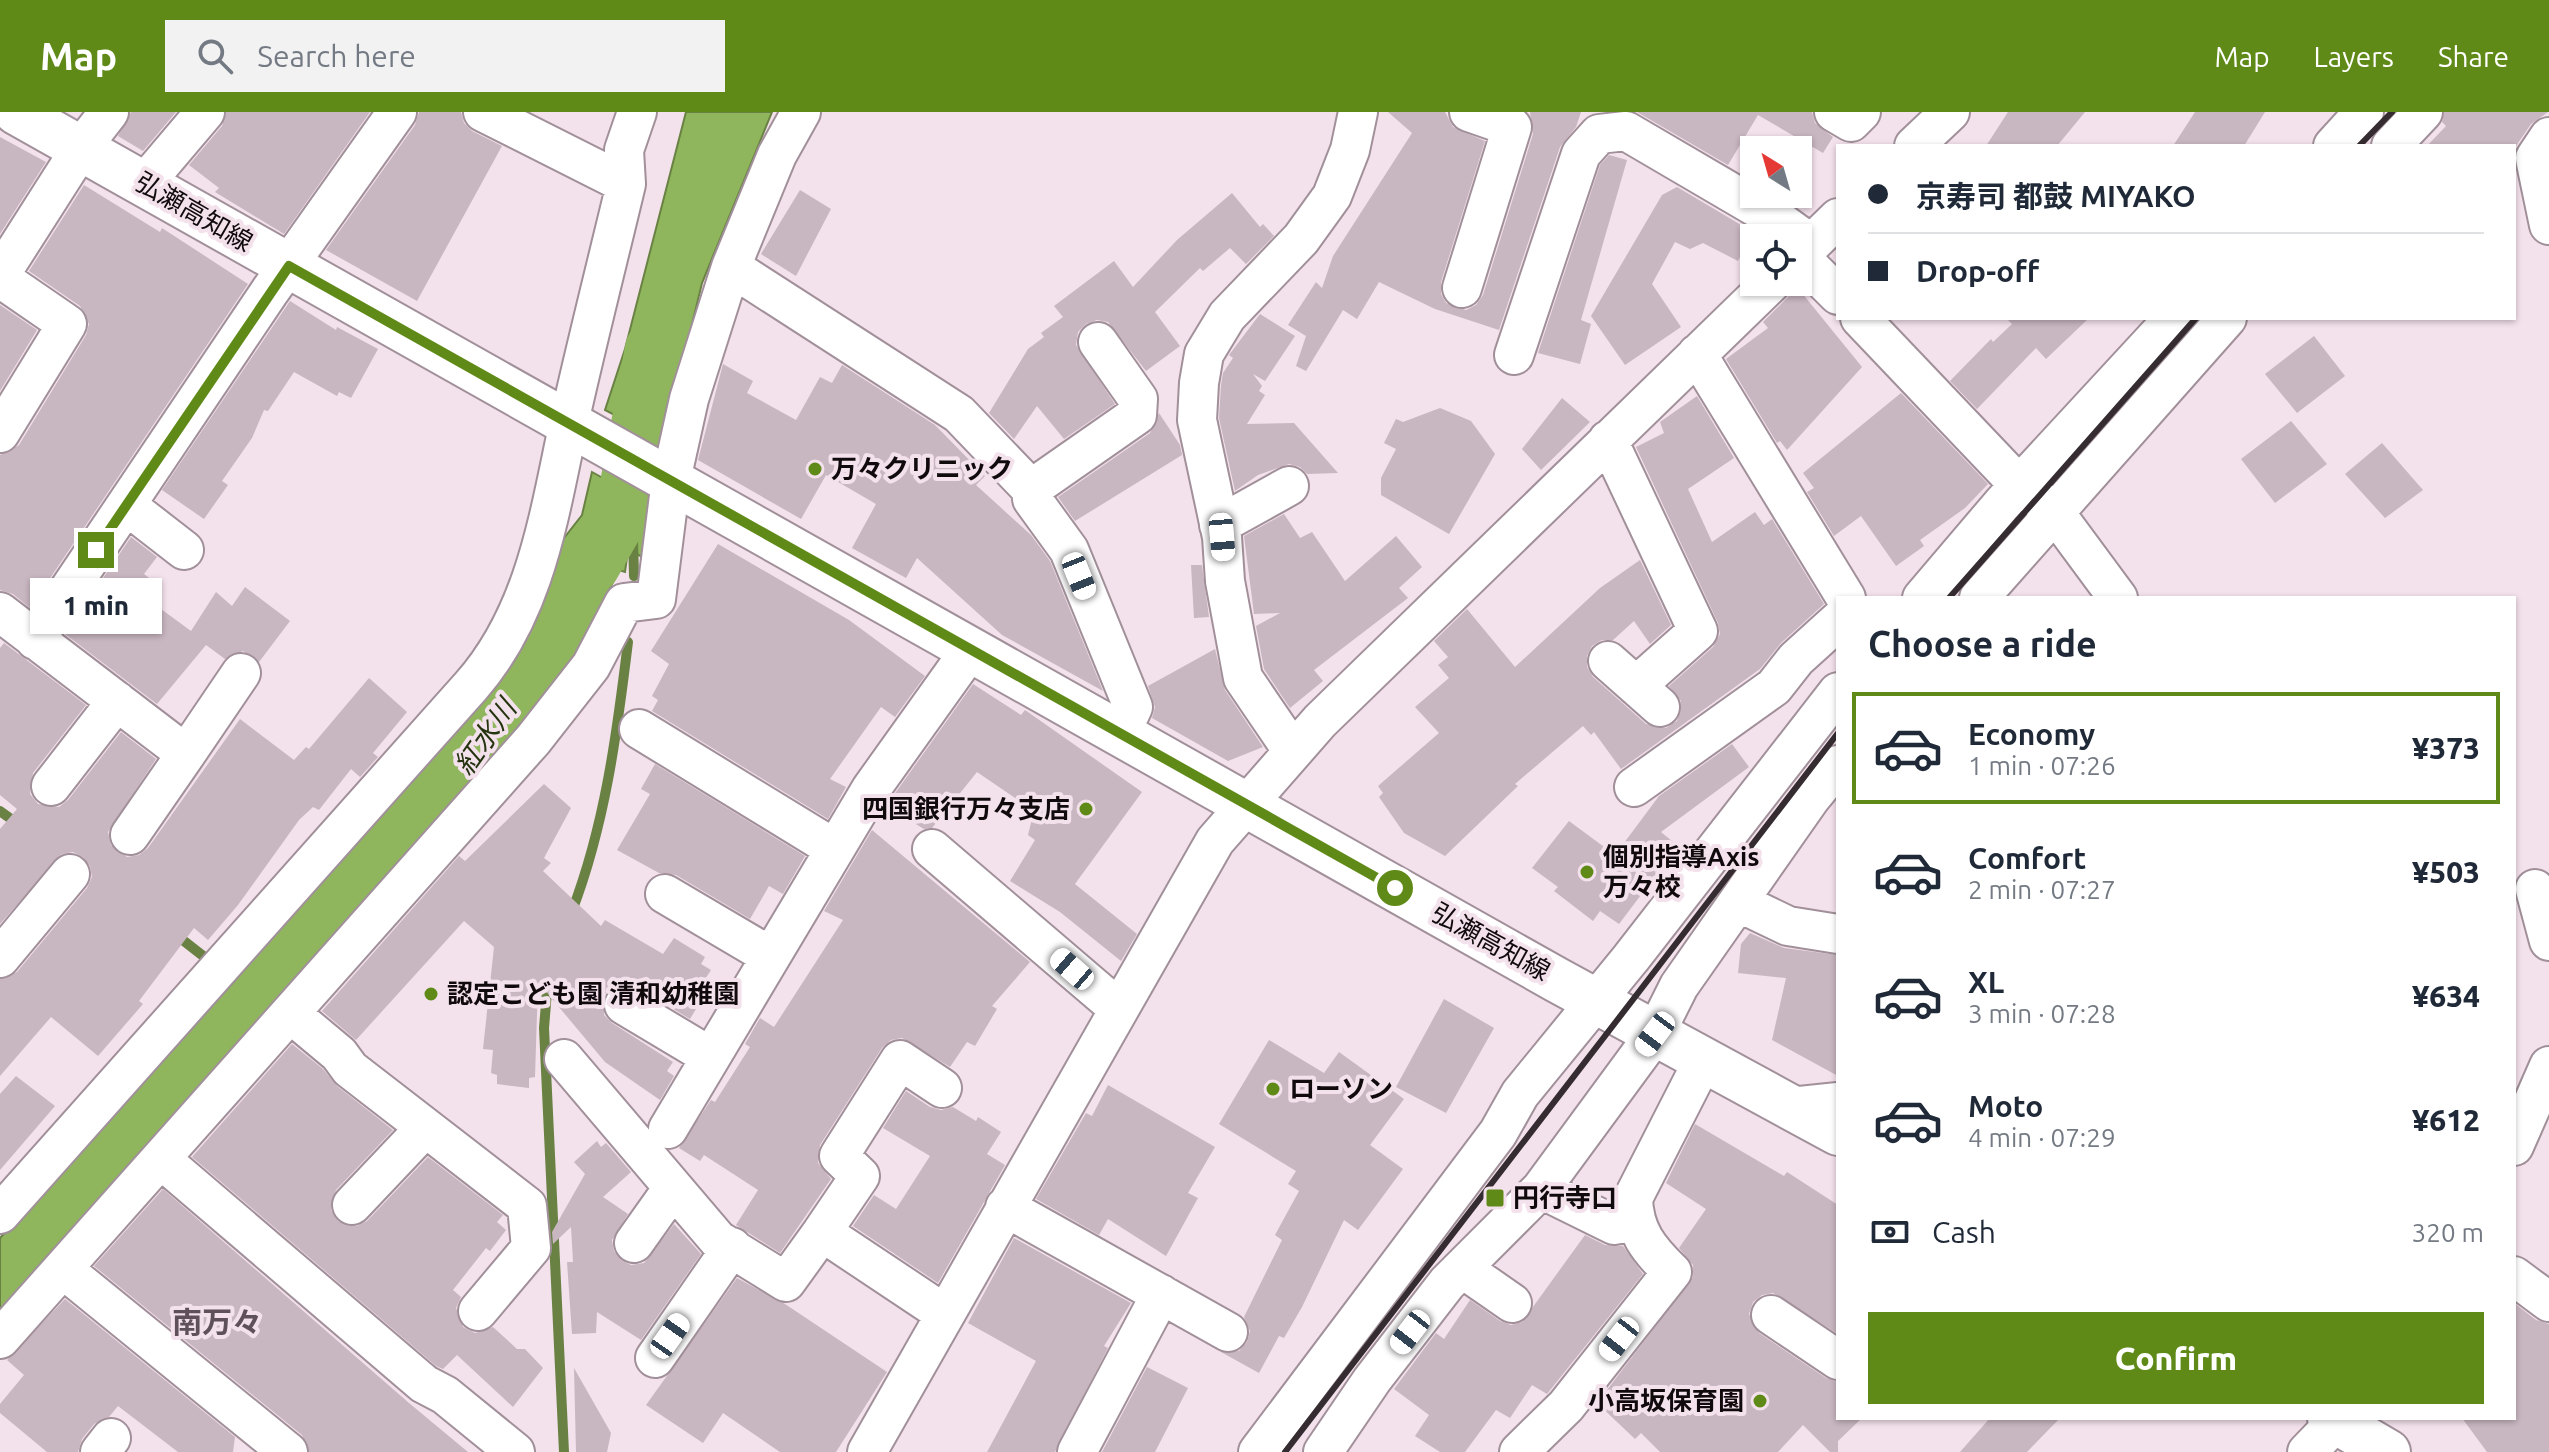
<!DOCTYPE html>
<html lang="en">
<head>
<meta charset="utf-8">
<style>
	body { margin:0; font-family:Ubuntu,"Noto Sans JP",sans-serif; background:#f2f2f3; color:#1f2937; height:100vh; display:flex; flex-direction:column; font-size:30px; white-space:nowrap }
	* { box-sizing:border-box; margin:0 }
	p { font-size:26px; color:#747a83 }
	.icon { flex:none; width:44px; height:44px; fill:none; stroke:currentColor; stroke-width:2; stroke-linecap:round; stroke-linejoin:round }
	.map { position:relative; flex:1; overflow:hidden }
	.side { position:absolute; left:1836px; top:484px; width:680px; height:824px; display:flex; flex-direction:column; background:#fff; border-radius:0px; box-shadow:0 2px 6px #0004 }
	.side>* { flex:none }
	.hud { position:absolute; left:1836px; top:32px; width:680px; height:176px; border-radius:0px; box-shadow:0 2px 6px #0004; display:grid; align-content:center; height:176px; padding:0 32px; background:#fff }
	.needle { width:52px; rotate:323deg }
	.fabs { position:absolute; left:1740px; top:24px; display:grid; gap:16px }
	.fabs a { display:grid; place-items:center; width:72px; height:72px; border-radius:0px; background:#fff; box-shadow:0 2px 6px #0004; font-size:40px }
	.end { position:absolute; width:36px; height:36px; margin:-18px; border:10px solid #608a18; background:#fff; box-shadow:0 0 0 4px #fff }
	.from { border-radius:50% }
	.bubble { position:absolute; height:56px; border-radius:0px; background:#fff; box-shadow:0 2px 6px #0004; font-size:26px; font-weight:800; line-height:56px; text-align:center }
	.car { position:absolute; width:24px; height:48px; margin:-24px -12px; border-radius:10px; box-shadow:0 0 6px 2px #0007; background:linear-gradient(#fff 24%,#345 0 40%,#fff 0 76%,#345 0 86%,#fff 0) }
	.hud b { display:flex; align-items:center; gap:28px; height:76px; font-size:30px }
	.hud b+b { border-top:2px solid #e0e1e3 }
	.hud i { width:20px; height:20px; background:#1f2937 }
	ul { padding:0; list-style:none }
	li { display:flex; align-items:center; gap:24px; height:112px; margin:0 16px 12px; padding:0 16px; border:4px solid transparent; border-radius:0px }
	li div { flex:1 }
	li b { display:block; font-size:30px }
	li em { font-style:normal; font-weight:800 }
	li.on { border-color:#608a18 }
	li>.icon { width:72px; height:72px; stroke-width:1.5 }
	h2 { padding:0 32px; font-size:36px; line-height:96px }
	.pay { display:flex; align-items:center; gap:20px; height:88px; padding:0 32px; font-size:30px }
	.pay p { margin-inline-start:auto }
	.button { display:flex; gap:16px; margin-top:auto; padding:16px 32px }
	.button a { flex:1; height:92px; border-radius:0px; background:#608a18; color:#fff; font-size:32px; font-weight:800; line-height:92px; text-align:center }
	header { display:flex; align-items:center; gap:48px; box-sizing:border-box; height:112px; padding:0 40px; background:#608a18; color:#fff }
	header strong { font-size:38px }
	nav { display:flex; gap:44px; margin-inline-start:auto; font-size:28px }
	.search { width:560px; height:72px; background:#f2f2f3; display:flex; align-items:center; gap:20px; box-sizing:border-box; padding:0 28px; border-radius:0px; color:#747a83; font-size:30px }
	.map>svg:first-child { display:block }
	.water { fill:#8fb65c; stroke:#698244; stroke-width:2 }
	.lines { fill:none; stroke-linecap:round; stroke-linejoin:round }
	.stream { stroke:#698244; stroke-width:10 }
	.river { stroke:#8fb65c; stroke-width:60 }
	.building { fill:#c8b6c0 }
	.minor-casing { stroke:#a1909a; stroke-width:42 }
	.major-casing { stroke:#a1909a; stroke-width:48 }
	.minor { stroke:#fff; stroke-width:38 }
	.major { stroke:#fff; stroke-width:44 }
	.rail { stroke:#342c30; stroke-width:6 }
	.route { stroke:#608a18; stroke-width:10 }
	.poi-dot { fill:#608a18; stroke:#f3e1eb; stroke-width:3 }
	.labels { text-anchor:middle; stroke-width:8; stroke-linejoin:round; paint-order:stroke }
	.street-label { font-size:26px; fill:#100a0d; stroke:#f3e1eb }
	.poi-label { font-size:26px; font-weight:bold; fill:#100a0d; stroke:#f3e1eb; text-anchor:start }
	.water-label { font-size:28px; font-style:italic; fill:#24340e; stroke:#f3e1eb }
	.quarter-label { font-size:30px; font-weight:bold; fill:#5f5159; stroke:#f3e1eb }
</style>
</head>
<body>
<header>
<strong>Map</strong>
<div class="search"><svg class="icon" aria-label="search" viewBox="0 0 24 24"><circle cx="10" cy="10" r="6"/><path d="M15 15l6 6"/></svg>Search here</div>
<nav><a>Map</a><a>Layers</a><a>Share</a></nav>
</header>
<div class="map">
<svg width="2549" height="1340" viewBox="0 0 2549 1340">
	<rect width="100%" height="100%" fill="#f3e1eb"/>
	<path class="water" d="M686,0H772L702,171L664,329L605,298L625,237Z
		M592,360L657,396L649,448L628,438L625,460L619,458L574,548L539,605L0,1205V1126L237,866L479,581L557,435L582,403Z"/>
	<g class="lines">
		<path class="stream" d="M633,427L634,464
			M0,699L18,712
			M572,799C605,713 617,621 628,530
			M175,822L207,847
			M548,867L544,916L564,1340"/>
		<path class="river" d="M590,453L627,389L655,237"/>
	</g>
	<path class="building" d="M131,0H176L143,39L118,24Z
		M226,0H370L284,122L215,80L219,76L189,53L222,14Z
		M419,0H461L464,11L472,19L502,34L417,189L326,138L415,13Z
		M1388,0H1445L1453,15L1485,29L1441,170V182L1446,191L1466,198L1476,193L1483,183L1533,22L1530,0H1581L1576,15L1560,35L1499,218L1435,197L1379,170L1357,207L1343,198L1306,259L1296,254L1306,224L1288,213L1316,170L1322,176L1333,144L1412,21Z
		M1637,0H1812L1815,11L1833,25L1823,41L1758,3L1728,53Z
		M2008,0H2085L2057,34H1986Z
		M2195,0H2265L2244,34H2173Z
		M2444,0H2548L2531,12L2516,34H2427L2446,14L2442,10Z
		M0,25L46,50L0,122Z
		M1609,43L1627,48L1581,208L1591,212L1580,252L1538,241L1600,53Z
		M84,73L160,120L162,116L248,172L30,496L13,482L0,478V343L19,333L86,223L89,212L80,194L29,159Z
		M1677,75L1753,120L1738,149L1703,131L1690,137L1675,130L1652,172L1681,215L1625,253L1591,204L1662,83Z
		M800,78L831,97L796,164L761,142Z
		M1232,81L1260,115L1263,112L1274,124L1246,152L1230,136L1203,159L1200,156L1155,200L1180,234L1146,259L1108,210L1097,208L1086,212L1078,220L1076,233L1115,292L1064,327L1037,294L1014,327L989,301L1028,237L1044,225L1041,221L1063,205L1054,194L1114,149L1133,175L1177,128Z
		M1793,170L1862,255L1787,338L1780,329L1777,331L1726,247L1768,216L1763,210L1788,185Z
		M290,189L336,218L337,215L378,237L351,286L339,280L337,284L294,260L268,299L264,298L252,326L222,369L228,373L204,407L162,378Z
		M0,193L37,218L0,279Z
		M1260,202L1295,224L1265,269L1253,262L1262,274L1259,279L1265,283L1247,312L1294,311L1338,361L1307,362L1300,355L1289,352L1258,363L1235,379L1219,306L1221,273L1223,261L1233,246L1229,243Z
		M2006,206H2089L2046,247L2036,236L1977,297L1950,269L1991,227L1993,230L2012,212Z
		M2314,224L2345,264L2297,301L2265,262Z
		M723,252L753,269L747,281L796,308L820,265L832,271L842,253L935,313L985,364L976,373L1031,423L1050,449L1103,579L1002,523L917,446L906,466L852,436L876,392L826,363L801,407L698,348Z
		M1901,281L1988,372L1965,396L1920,428L1924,434L1896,454L1861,404L1834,424L1807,380L1814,376L1803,361Z
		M1697,284L1734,346L1688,377L1712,430L1755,400L1764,413L1772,407L1824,492L1781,531L1760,557L1621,657L1594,620L1591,623L1583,614L1515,672L1518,674L1445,744L1404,721L1379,685L1383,681L1378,674L1439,621L1415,595L1449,566L1438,553L1448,545L1434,529L1467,497L1515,555L1600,476L1640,448L1671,513L1650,532L1634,509L1613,528H1602L1592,534L1587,544V555L1593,565L1646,612L1666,616L1677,609L1681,589L1669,574L1713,535L1720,522L1718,511L1636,335L1664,321L1660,310Z
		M1562,286L1590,310L1541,358L1522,337Z
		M1440,296L1471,309L1495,342L1449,422L1381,383V366L1396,337L1384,331L1396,307L1403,310Z
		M1159,301L1180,333L1182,343L1075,409L1058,385L1150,321Z
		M2291,309L2327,352L2275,391L2241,347Z
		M2382,331L2423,378L2385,406L2345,362Z
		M1284,402L1300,426L1312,420L1345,469L1396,424L1422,455L1399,476L1408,486L1314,558L1323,569L1290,596L1264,557L1256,514L1280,501L1254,502L1244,424Z
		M131,425L157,445L144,462L157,472L146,486L191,519L216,480L232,494L245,475L290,509L259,550L243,539L225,547L206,533L157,592L65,522Z
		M718,432L849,508L925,564L895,605L881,595L830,667L846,675L828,707L652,599L658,588L652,584L669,552L651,539Z
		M1191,453H1202L1209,505L1194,506Z
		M4,531L86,593L33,661L30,682L38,692L59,695L68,688L121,620L156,647L108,720L111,733L127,745L139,743L148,736L240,607L294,648L306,635L309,637L369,566L407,600L373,641L378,645L360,665L351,657L319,698L313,695L299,708L238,793L208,828L194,816L139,889L143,892L98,944L51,905L0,964V867L17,860L87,776L92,765L90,754L83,745L73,740L62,742L0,812V717L17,697L0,683V536Z
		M1215,537L1225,578L1263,635L1228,649L1152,606L1155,595L1148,574Z
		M973,572L1021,603L1025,598L1142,680L1075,772L1137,822L1121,849L1060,800L1010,769L1035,728L1028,723L1034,699L977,660L932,716L924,717L886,694Z
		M1732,632L1749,655L1661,720L1678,734L1619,812L1600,799L1593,809L1554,779L1558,775L1532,756L1569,709L1615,743L1659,684Z
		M655,652L805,744L783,782L769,774L750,807L676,763L659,761L617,738L650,682L641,677Z
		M544,672L571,696L544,746L551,751L543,759L601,814L605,808L663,842L674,826L705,845L701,852L711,858L698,878L705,882L690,907L635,874H614L605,882L604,903L612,911L673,950L667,959L674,964L660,988L605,950L538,870L535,965L529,966V976L497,972V963L491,961L493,938L483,937L494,835L464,809L356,928L322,899L459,744L465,749Z
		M872,718L1030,850L992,894L997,897L975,934L967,930L950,955L902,926L891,928L882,936L820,1033L818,1051L831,1067L780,1141L736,1113L758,1078L704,1043L700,1049L679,1036L711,988L715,990L750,935L745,932L760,906L774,915L843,808L824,799Z
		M1750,821L1784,836L1838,843V964L1772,928L1786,866L1738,861L1741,832Z
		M1444,887L1494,916L1446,1001L1396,975Z
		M1269,928L1324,961L1339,940L1404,987L1370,1033L1403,1057L1358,1118L1344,1108L1302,1195L1284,1226L1279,1224L1259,1261L1221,1240L1239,1239L1247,1230L1250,1219L1244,1205L1282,1128L1275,1123L1299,1079L1288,1072L1296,1059L1219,1012Z
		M292,932L323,957L337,974L393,1018L336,1078L331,1098L338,1109L357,1114L367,1109L428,1045L503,1103L497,1110L506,1118L490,1139L486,1136L453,1178L461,1185L456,1196L463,1215L475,1221L493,1215L517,1237H525L543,1256L513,1295L457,1243L443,1257L436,1254L192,1045Z
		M16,964L55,994L0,1058V982Z
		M1108,973L1215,1035L1188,1081L1198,1086L1166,1144L1108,1107L1099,1123L1036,1087L1086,1001L1092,1004Z
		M906,979L930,995L941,998L953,995L976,1009L978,1005L1001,1020L987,1042L1005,1053L938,1171L853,1114L874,1083L896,1097L930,1044L883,1016Z
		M1695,1012L1784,1064L1787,1060L1838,1093V1222L1773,1181L1762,1183L1753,1190L1749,1202L1759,1221L1826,1266L1838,1270V1306H1862L1838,1329V1340H1830L1803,1313L1778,1340H1660L1641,1321L1635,1327L1597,1291L1693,1165V1153L1679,1136L1706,1097L1666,1071Z
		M597,1029L601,1035L606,1031L631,1060L603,1085L628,1102L612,1128L614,1139L621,1148L631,1153L644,1151L674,1112L701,1142L641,1228L597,1200L596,1221L572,1222L567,1150H573L571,1115L553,1132L552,1120L585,1062L574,1050Z
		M163,1077L409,1291L468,1340H309L302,1323L94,1154Z
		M1585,1123L1605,1133L1623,1134L1643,1162L1547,1282L1532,1273L1510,1306L1496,1298L1465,1340H1440L1415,1324L1429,1303L1394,1277L1436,1221L1444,1227L1470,1188L1500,1209L1511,1213L1522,1210Z
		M1014,1126L1131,1191L1104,1234L1108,1236L1055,1340H987L1036,1249L968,1211Z
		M737,1166L785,1192L887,1260L836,1340H780L723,1301L703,1331L646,1293Z
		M65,1187L235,1325L233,1340H178L118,1294L109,1305L94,1312L82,1327L78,1340H47L0,1301V1292L24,1263L7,1248Z
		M2514,1191L2536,1208L2549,1212V1340H2487L2462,1306H2514Z
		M1147,1255L1188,1276L1155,1340H1102Z
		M574,1256L611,1321L607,1340H576Z
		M1990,1306H2060L2027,1340H1960Z"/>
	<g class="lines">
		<g class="minor-casing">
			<path id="minor" d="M483,0L626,72
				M1834,0L1851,10L1861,0
				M2549,25L2535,46L2549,113
				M1914,34L1950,0
				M2333,34L2364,0
				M2391,34L2423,0
				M144,72L205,0
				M1799,144L1838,183
				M1798,145L1838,106
				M731,155L959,302L1031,377L1032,387L1069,438L1133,595L1121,621
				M0,163L81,36L109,0
				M0,166L67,212L0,321
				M1462,176L1512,15L1469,0
				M1860,206L2019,373L2053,398L2118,486
				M1697,242L1846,486
				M1514,243L1581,42L1599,22L1626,19L1778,108L1811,132
				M1608,328L1698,519L1636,574
				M1031,377L1137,303L1138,287L1098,230
				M126,393L184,438
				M1219,413L1289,374
				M1922,486L2002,392L2174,206
				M1979,486L2227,206
				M0,500L186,642L130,723
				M35,528L270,179L397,0
				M1608,549L1660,595
				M639,617L835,737
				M1292,638L1243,566L1225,469L1222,425L1197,308L1199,271L1204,242L1227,204L1301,127L1332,84L1350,38L1358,0
				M186,642L241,561
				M51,674L117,589
				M1634,675L1774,575L1796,547L1838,509
				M932,737L1119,897
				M2535,777L2549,829
				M665,782L770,844
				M1738,790L1788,814L1838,822
				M0,846L70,762
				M624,893L711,945
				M291,902L339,942L350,957L527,1094L531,1136L478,1199
				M564,947L718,1128L786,1170L822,1120L945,1202
				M1790,995L1838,990
				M668,1017L871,677L971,537
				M2514,1034L2549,954
				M162,1048L424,1272L445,1283L515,1340
				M1541,1077L1614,1113L1634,1110
				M352,1093L425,1016
				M1005,1095L1228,1220
				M0,1102L471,574C539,497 550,394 572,297C589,222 608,147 626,72L624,38L637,0
				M822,1120L860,1064L839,1044L900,948L942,976
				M634,1131L673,1076
				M63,1157L288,1340
				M1463,1157L1512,1191
				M2514,1164L2549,1190
				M1771,1203L1838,1248
				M0,1227L533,628L591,554L624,491L656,487L671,368L689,287L731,155L777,43L801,0
				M655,1246L732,1135
				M100,1340L111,1326
				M867,1340L1215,729L1320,609L1772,170
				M1077,1340L1161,1182
				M1258,1340L1498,1021L1520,982L1631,846L1838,580
				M1323,1340L1372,1268L1447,1171L1541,1077L1655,922L1679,874L1810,687L1838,653
				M1519,1340L1566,1294L1672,1160C1648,1137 1634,1119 1633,1086L1704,947
				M2307,1340L2336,1310"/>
		</g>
		<g class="major-casing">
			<path id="major" d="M16,0L1557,868L1838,1021
				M2330,1306L2388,1340"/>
		</g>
		<use href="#minor" class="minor"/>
		<use href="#major" class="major"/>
		<path class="rail" d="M2359,34L2392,0
			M1949,486L2196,206
			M1285,1340L1838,621"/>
	</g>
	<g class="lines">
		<path class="route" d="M96,438L289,154L1395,776"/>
	</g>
	<g class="poi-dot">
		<circle cx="815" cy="357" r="8"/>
		<circle cx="1086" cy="697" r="8"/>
		<circle cx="1587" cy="760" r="8"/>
		<circle cx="431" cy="882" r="8"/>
		<circle cx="1273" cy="977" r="8"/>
		<rect x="1485" y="1076" width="20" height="20" rx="4"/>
		<circle cx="1760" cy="1289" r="8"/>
	</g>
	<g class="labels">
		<g class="street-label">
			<text transform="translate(194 100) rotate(30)" y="9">弘瀬高知線</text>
			<text transform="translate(1491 830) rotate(29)" y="9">弘瀬高知線</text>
		</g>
		<g class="poi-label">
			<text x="831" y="366">万々クリニック</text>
			<text x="1070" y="706" text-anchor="end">四国銀行万々支店</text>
			<text x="1603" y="754">個別指導Axis<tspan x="1603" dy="30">万々校</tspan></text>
			<text x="447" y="891">認定こども園 清和幼稚園</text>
			<text x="1289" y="986">ローソン</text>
			<text x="1513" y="1095">円行寺口</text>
			<text x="1744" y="1298" text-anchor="end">小高坂保育園</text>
		</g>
		<g class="water-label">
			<text transform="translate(485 625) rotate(-55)" y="10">紅水川</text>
		</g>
		<g class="quarter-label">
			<text x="217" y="1221">南万々</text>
		</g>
	</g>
</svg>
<div class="fabs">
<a><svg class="needle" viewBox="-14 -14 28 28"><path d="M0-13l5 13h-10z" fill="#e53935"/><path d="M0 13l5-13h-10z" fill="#747a83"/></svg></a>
<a><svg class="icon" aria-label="locate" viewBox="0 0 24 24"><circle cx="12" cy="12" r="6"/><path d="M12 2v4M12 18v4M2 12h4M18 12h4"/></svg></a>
</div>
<i class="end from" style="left:1395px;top:776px"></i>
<i class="end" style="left:96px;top:438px"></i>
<div class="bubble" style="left:30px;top:466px;width:132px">1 min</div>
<i class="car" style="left:1222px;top:425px;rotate:175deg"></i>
<i class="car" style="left:1079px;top:464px;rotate:158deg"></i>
<i class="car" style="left:1072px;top:857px;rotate:311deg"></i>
<i class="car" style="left:1655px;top:922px;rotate:217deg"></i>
<i class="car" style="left:1410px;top:1220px;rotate:218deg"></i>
<i class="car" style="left:670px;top:1224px;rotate:35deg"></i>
<i class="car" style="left:1619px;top:1227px;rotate:218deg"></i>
<div class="hud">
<b><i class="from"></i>京寿司 都鼓 MIYAKO</b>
<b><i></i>Drop-off</b>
</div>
<section class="side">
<h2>Choose a ride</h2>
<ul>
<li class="on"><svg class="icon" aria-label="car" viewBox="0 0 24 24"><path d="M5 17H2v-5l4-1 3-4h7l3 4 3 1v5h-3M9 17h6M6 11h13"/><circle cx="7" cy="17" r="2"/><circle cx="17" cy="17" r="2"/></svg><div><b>Economy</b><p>1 min · 07:26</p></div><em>¥373</em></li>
<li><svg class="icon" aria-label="car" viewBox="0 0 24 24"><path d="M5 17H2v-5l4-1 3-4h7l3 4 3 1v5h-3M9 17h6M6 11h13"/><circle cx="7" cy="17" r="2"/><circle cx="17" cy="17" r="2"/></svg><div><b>Comfort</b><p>2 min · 07:27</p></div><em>¥503</em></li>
<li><svg class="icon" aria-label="car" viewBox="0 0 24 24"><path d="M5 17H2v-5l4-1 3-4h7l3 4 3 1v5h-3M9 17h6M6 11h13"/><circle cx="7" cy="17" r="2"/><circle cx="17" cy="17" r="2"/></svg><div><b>XL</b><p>3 min · 07:28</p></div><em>¥634</em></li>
<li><svg class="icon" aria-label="car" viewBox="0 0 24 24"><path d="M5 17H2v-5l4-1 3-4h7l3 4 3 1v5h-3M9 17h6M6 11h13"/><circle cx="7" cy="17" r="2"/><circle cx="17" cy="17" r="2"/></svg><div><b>Moto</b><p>4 min · 07:29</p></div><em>¥612</em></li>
</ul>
<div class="pay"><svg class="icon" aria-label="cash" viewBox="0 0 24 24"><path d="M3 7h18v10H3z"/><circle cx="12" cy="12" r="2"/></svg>Cash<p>320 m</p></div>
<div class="button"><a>Confirm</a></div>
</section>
</div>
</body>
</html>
